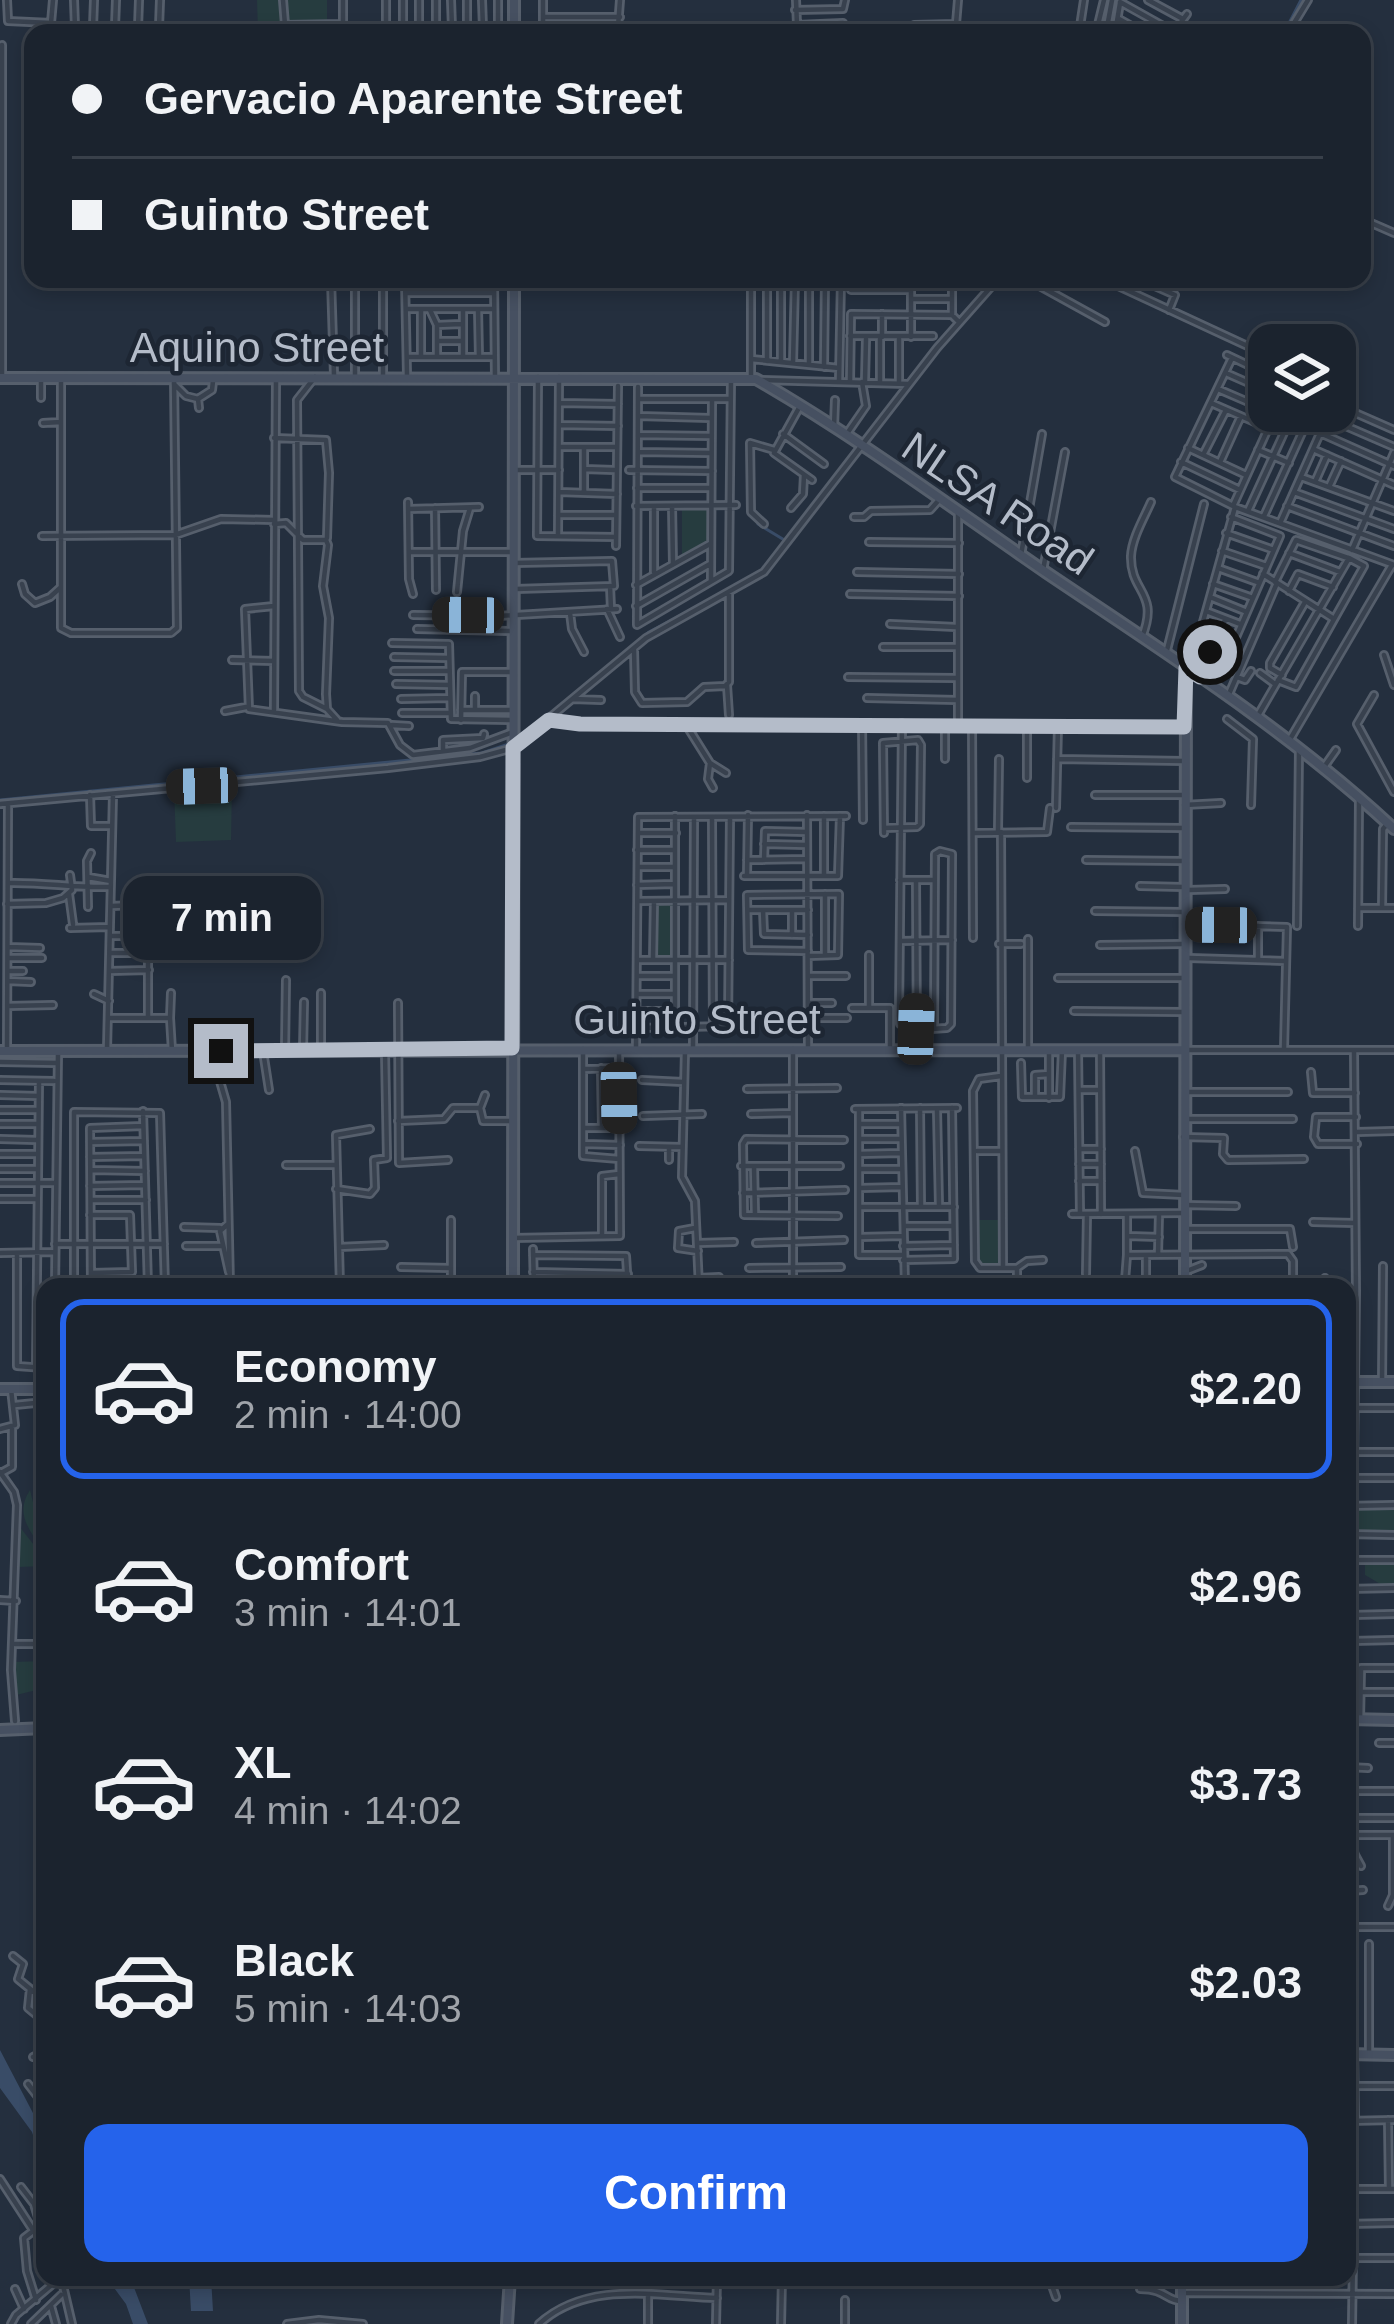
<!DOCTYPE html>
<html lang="en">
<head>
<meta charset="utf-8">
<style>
	body { margin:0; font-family:Arial,sans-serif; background:#282f3a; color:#f1f3f6; height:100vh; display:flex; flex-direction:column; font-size:45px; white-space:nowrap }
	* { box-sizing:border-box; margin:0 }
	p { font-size:39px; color:#a0a4aa }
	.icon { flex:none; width:66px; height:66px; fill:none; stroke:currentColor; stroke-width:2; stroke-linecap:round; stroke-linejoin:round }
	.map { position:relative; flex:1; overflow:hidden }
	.panel { position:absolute; left:36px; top:1278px; width:1320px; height:1008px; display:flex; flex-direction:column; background:#1b232e; border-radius:24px; box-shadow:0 6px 18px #0003,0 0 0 3px #39404a }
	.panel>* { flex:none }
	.guide { position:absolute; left:24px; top:24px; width:1347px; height:264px; border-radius:24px; box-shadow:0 6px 18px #0003,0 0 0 3px #39404a; display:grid; align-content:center; height:264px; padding:0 48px; background:#1b232e }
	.buttons { position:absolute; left:1248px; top:324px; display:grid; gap:24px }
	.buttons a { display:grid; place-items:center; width:108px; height:108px; border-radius:24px; background:#1b232e; box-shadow:0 6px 18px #0003,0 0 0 3px #39404a; font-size:60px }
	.end { position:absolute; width:54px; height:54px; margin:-27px; border:15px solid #b4bcc9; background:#111; box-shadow:0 0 0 6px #111 }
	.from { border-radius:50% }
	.bubble { position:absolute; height:84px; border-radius:24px; background:#1b232e; box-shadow:0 6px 18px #0003,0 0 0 3px #39404a; font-size:39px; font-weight:700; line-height:84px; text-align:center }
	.car { position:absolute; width:36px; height:72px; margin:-36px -18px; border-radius:15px; box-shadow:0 0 9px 3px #0007; background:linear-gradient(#222 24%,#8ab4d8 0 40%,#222 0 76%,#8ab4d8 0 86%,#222 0) }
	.guide b { display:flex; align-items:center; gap:42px; height:114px; font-size:45px }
	.guide b+b { border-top:3px solid #39404a }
	.guide i { width:30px; height:30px; background:#f1f3f6 }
	ul { padding:21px 0 0; list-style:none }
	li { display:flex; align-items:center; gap:36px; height:180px; margin:0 24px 18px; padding:0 24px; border:6px solid transparent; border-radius:24px }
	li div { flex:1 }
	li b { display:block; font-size:45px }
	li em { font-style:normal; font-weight:700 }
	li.selected { border-color:#2563eb }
	li>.icon { width:108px; height:108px; stroke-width:1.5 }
	.primary-button { display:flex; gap:24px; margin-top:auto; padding:24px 48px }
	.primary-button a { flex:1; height:138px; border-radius:24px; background:#2563eb; color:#fff; font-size:48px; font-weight:700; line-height:138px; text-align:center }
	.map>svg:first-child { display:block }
	.green { fill:#263c3f }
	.water { fill:#394c67 }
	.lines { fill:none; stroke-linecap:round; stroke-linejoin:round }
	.stream { stroke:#394c67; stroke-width:3 }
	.street-casing { stroke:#565f6c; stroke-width:10 }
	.secondary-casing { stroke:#565f6c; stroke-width:14 }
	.street { stroke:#38414e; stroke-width:4.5 }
	.secondary { stroke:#465061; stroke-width:8 }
	.route { stroke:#b4bcc9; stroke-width:15 }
	.labels { text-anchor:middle; stroke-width:9; stroke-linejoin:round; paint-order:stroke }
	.street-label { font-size:42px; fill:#b4bcc9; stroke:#1d2633 }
</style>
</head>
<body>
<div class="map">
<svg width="1394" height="2324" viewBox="0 0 1394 2324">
	<rect width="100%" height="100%" fill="#242f3e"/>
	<path class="green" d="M257,0H282L283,33H258Z
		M285,0H327V23L287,21Z
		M682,508L709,509V541L682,556Z
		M232,786L231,840L176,842L174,789Z
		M655,901L675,902L672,959L656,958L655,955Z
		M977,1220H1000L1001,1265H977Z
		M30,1490L38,1523L45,1524V1546H40C27,1527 16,1512 30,1490Z
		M1353,1506H1394V1534L1353,1533Z
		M19,1526L45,1559V1566L18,1567Z
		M1365,1560L1394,1561V1588L1389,1589L1365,1575Z
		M45,1661V1688L12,1696V1662Z"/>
	<path class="water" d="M0,2050L45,2136V2170L32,2132L0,2088Z
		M106,2277H130L148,2324H133L126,2304Z
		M189,2277H211L213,2311H191Z"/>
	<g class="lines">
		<path class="stream" d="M1284,33L1301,0
			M863,439L962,316
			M805,516L858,447
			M758,524L786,541
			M571,697L649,632L715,597
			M0,800L482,753L509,744"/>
		<g class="street-casing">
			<path id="street" d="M7,0L8,21L51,23L53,0
				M74,0L75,27L138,28L139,0
				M283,0L285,25L343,24
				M419,0V28
				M436,0V28
				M451,0L452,28
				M467,0V28
				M482,0L483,28
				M498,0V29
				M543,0V28L618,27L620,0
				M796,0L797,25L843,23
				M1148,0L1183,19
				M1120,2L1174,32
				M795,10L843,9L845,0
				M543,17H620
				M1119,19L1144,33
				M914,25L956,24L958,0
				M93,27L94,0
				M115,27L116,0
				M343,27L386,28V0
				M403,27V0
				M138,28L159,27L160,0
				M343,33V0
				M386,33V28L514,29
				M1079,33L1084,0
				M1096,33L1104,0
				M1106,33L1112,0
				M1115,33L1120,3
				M1173,33L1187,14
				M1288,33L1308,0
				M2,45V378
				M1362,68L1367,73
				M1362,219L1394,233
				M331,279L334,375
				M355,279V377
				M383,279V377
				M405,279L407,375
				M494,279L495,377
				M751,279V379
				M767,279V361
				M781,279V362
				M851,279V290H911
				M972,279V283
				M1027,279L1105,322
				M1103,279L1269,356
				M1139,279L1175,295L1169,310
				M911,280H952
				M406,293H494
				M911,299H952
				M406,309H494
				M421,309V357
				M463,309V357
				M478,309L479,357
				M430,310L437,325V357
				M952,315V279
				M437,325L461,324
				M850,336H933
				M882,337V314
				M911,337V279
				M880,339V381
				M437,341H461
				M1279,345L1287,340L1289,330L1324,345
				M1227,355L1269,375
				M407,357H494
				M1232,358L1175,477L1233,506
				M751,359L839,368
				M793,363L795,279
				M809,363V279
				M824,367L825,279
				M1226,373L1269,392
				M315,377L297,400L299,691L303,697L327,709
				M538,377L537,536L616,537
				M41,378V398
				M61,378V628L71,633H171L177,628L174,378
				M762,380L908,384
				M839,381L841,279
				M850,381L851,314L952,315L959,322
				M865,381L866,339
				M899,381V339
				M174,384L186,396L198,399
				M638,387L637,625L729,571L731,379
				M1218,389L1269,411
				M638,399H729
				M559,403L618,404
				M1211,403L1266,427
				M1335,404L1394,430
				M800,406L774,453L812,480
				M199,408L198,399L212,390L213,381
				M638,416L710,418
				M1327,418L1394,447
				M43,423L61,422
				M559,425L618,426
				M834,427L835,400
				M1320,433L1394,466
				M783,434L824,464
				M638,435L711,436
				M846,435L866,406L862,382
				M274,438L326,440L329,473L327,538
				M559,447H617
				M1188,448L1246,475
				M1313,449L1394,485
				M1258,450L1289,463
				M638,452L710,453
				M1204,453L1226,410
				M1221,460L1241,416
				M1181,462L1240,490
				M584,469L614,470
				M516,470H559
				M629,470L712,471
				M1301,477L1394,511
				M1315,482L1327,455
				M1329,487L1341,461
				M637,488H709
				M559,492L617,494
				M1294,492L1394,529
				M584,493V447
				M408,502L409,579L413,594
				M636,506L736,505
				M672,506L673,564
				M1233,506L1276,411
				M1287,506L1394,546
				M435,508L436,590
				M791,508L803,494L804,475
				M409,509L479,507
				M1248,511L1294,411
				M958,514V724
				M558,515H616
				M1264,516L1312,411
				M854,517H864L871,511L930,510L938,501
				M1281,521L1330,411
				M274,524L286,523L303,540H326L328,545L323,586L329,618L326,694L327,709L337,720
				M764,524L751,512L750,443L774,450
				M1226,533L1274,550
				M42,536L175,535L221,519L274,520
				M558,536L559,377
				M869,542L959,543
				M616,546L618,386
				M1352,550L1394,453
				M1222,551L1266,566
				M411,552H513
				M1289,553L1340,572
				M1021,555L1042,434
				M514,563L612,561L614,586L516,589
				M1218,568L1257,582
				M1043,570L1065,452
				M654,572V506
				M857,572L959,574
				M1263,574L1334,619
				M711,580L712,400
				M1275,582L1296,540L1348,558
				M22,584L25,594L35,603L50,597L60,588
				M1213,584L1253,598
				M636,585L710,544
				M610,586L611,609
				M1289,591L1298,574L1333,587
				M457,592L463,531L470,508
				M850,594L959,596
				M1210,597L1247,612
				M274,606L245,609L249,709L342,722L388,723L400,745L413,755L470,748L513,732
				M636,606L710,564
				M607,609L620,637
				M1206,611L1240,624
				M570,613L572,629L584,652
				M413,615L499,616L617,609
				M890,624L956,627
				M417,629L513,631
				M1142,637C1160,592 1130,593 1131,556C1132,538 1144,518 1151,502
				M392,643L449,644L451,719L510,720
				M883,647H956
				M634,649L635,692L642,703L687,702L704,687L725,686L729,682V594
				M1166,654L1204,504
				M1384,655L1394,685
				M1209,656L1223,662L1227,658L1280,536L1231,517
				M394,657L448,658
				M232,660L274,661
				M394,671H448
				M1260,673L1275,684
				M1282,675L1270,668V663L1305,602
				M848,677L956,678
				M1200,677L1210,652L1199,642V636L1235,507L1394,565
				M1237,677L1245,680L1251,671
				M1203,680L1225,620
				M396,684L450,685
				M727,685L729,715
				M1229,694L1277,583
				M1374,695L1357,724L1394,792
				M475,696V710
				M867,698L957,700
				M401,699L449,698
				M573,699L601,700
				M274,710L276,380
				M461,710H513
				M225,711L246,707
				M402,713H449
				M1257,717L1349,558L1364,566L1296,687L1278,680
				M1227,719L1253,739L1251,805
				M461,720L462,672H513
				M549,720L580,724L1184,727
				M685,723L710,763L726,773
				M862,723L863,820
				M902,723L899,1016L900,1024C912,1033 933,1028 947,1028L951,1024L952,854L940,851L935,854L934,1028
				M972,724L973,938
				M392,725L409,726
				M1289,741L1392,565
				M443,750V740L483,738L484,734
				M945,759V724
				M1057,759L1184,761
				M710,763L708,779L713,788
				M1324,767L1336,750
				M1027,778V725
				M90,795L91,826H112
				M1095,795H1184
				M0,804L388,768L480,757L513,748L646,638L764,572L937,348L998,279
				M1184,805L1221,803
				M1056,808L1058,726
				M807,815L808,1049
				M824,816V876
				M712,819L713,1029
				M1071,827L1184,828
				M998,831L999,759
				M1001,832L1003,1267
				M640,833H676
				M884,833L883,743L918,740L921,745L920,824L917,827L884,828
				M973,833L1047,832L1050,808
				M764,844L806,845
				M637,850H673
				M747,860L807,859
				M764,860L765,831L807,832
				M1086,860L1183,861
				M639,867H675
				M744,876H838L840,816
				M747,876L748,815
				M88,877L111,881
				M900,880H934
				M916,880L917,1049
				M8,883C43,882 74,888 109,887
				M637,885L674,884
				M1140,886L1183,887
				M1189,890L1225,889
				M69,894L73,924
				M825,894V954
				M639,901L729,900
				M7,904L46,903L63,898L72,890L70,875
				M112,906L160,904
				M88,907L87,861L91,853
				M1358,908H1394
				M1382,908L1383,829L1388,823
				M748,910H808
				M763,910L764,934L808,935
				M792,911V935
				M1095,911L1184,912
				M132,923L133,936
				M1184,924L1287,927L1284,1049
				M1258,926V959
				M1297,926L1299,749
				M1358,926L1359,800
				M70,928L110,927
				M110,936H158L160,925
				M1028,939V1048
				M900,941L952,940
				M999,944H1021
				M1100,945L1183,944
				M8,947L40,948
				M808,951L748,950L747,895L839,894L838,955L808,956
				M110,953H163
				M8,958H42
				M1189,958L1285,961
				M653,959L654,901
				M639,960H729
				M8,971H23
				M109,971L149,970
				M638,976H674
				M808,976H846
				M1058,978H1183
				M8,981L31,982
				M94,994L109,1001
				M638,994H674
				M398,1003L399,1163L448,1160
				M808,1003H832
				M8,1006L53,1005
				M852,1008H890V1049
				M869,1008V955
				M638,1011H674
				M1074,1011L1183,1012
				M108,1018H170L172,1051
				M148,1018V954
				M170,1018L171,993
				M808,1018H847
				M675,1027V816
				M638,1028L728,1026L730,817
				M583,1049V1156L619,1159
				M636,1049L638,817L846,816
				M693,1049L694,817
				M107,1050L113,794
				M303,1050L304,1002
				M321,1050V993
				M1049,1050V1098
				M1078,1050L1080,1214
				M1184,1050H1394
				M7,1051L8,805
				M221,1051L217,1071L226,1102L230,1287
				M263,1051L269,1090
				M285,1051L286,980
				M685,1051L682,1177L695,1201L699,1287
				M1100,1051L1101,1214
				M0,1062L57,1063
				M1021,1063L1022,1097H1060L1062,1050
				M601,1068L602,1128
				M583,1069L619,1068
				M1311,1072L1313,1093H1355
				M1001,1076L979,1079L973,1091L975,1261L980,1268H1017V1287
				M0,1080L54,1081
				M642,1080L683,1082
				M747,1089L837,1088
				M1079,1090H1100
				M1186,1092H1288
				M0,1095L38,1096
				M1035,1097V1075L1049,1074
				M480,1108L485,1095
				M901,1108L905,1287
				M920,1108L921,1206
				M855,1109L957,1108
				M859,1109V1255H903
				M0,1110H36
				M937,1110L939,1206
				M143,1111L148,1287
				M751,1114L793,1113
				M643,1116L702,1114
				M1356,1117H1316L1314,1137L1318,1144H1357
				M1185,1119H1293
				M398,1121L444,1119L453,1108H480L483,1121H512
				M0,1124H38
				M859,1124H901
				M583,1128H619
				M1357,1132L1394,1131
				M1183,1137L1224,1138L1223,1154L1228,1160L1304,1159
				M0,1139L36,1140
				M859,1139H901
				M90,1142L144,1141
				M584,1144L620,1145
				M639,1146L682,1147
				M1079,1149H1101
				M977,1151H1001
				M1135,1151L1143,1193L1184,1195
				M0,1154H38
				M859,1154L901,1153
				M90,1157L144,1156
				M669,1160V1147
				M1079,1164H1101
				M286,1165H335
				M741,1166H840
				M754,1166L755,1214
				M0,1169H36
				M859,1169H901
				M91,1170L145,1171
				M1079,1181H1101
				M0,1183H54
				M90,1186L144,1185
				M860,1188L902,1187
				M336,1189L370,1194L375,1188L374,1160L387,1158L385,1052
				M743,1193L845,1190
				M0,1199H36
				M91,1200H146
				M1184,1205L1236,1206
				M859,1207H954
				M1072,1214L1184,1213
				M1127,1214V1255L1288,1254L1293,1261V1282
				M90,1215H130L132,1272L91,1273
				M838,1216L744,1215L743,1144L746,1139L844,1140
				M1313,1222L1355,1223
				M228,1224L220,1231L229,1272
				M905,1226H953
				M184,1227L220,1228
				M695,1228L679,1231L678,1248L698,1251
				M1184,1229H1290L1293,1247
				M602,1236V1176L619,1174
				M1128,1236L1159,1237
				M860,1237L903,1236
				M513,1238L620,1236L619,1050
				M698,1243L734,1242
				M756,1243L844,1240
				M55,1244H164
				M186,1246H222
				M903,1246L954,1245
				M339,1247L384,1245
				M533,1249L534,1287
				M0,1253L54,1252
				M17,1253V1366L45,1368
				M533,1255L626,1256L628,1287
				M1158,1255L1159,1214
				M903,1260L954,1259L952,1108
				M401,1267L451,1268
				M749,1268L841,1267
				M1017,1268L1027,1261L1043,1260
				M533,1272L628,1274
				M1184,1272L1202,1265
				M1086,1274L1087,1214
				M698,1278L719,1277
				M1325,1278V1287
				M853,1280H904
				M628,1281L674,1282
				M1125,1281L1127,1255
				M340,1282L376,1281
				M1185,1282H1291L1293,1287
				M906,1284L961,1283
				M55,1287L58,1053
				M74,1287V1112L160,1113L165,1287
				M91,1287L90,1128L143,1126
				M340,1287L336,1135L370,1129
				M451,1287V1220
				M793,1287V1049
				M975,1287V1284
				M1146,1287V1257
				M36,1368L39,1081
				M1382,1382L1383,1266
				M15,1405L45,1402
				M1353,1408H1394
				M0,1429L15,1425L11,1389
				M1347,1452H1394
				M0,1472L14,1492L17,1505L11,1670L15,1721
				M1,1473L12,1467V1426
				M1347,1478H1394
				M1347,1506L1394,1505
				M1347,1534L1394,1535
				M1347,1560H1394
				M1347,1589L1394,1588
				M0,1600L16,1601
				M1352,1615L1394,1614
				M1352,1641L1394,1640
				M15,1644H45
				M1361,1692H1394
				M1351,1719L1356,1293L1354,1050
				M1360,1720L1361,1668H1394
				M1379,1743H1394
				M1347,1767L1368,1768
				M1347,1791H1394
				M1347,1818H1394
				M1347,1835H1394
				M1349,1838L1355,1855
				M1347,1855H1355L1361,1866
				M1347,1891L1363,1890
				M1388,1906L1393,1895V1835
				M1347,1927H1394
				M1369,1944V2055
				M13,1956L23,1964L18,1979L45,2001
				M30,1989L28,2008L45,2022
				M1354,2054L1355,2121
				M33,2057L45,2051
				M28,2084L45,2106
				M1347,2086H1394
				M1388,2120L1389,2189
				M1347,2121L1394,2120
				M0,2179L33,2230
				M21,2187L34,2204L40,2224
				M1347,2189H1394
				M1347,2224L1394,2223
				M1347,2258H1394
				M61,2277L72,2324
				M1049,2277L1056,2297
				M15,2289L24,2309
				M1140,2289C1167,2289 1165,2301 1182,2301
				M1184,2293L1394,2294
				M36,2300L27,2271L24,2238L41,2225L45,2228
				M51,2306L56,2324
				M11,2324L16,2315L61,2277
				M31,2324L61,2295
				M287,2324L319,2320L363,2324
				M539,2324C587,2280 657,2296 717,2298
				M648,2324V2295
				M716,2324L717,2277
				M781,2324L782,2277
				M845,2324V2300
				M1352,2324L1354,2189"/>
		</g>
		<g class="secondary-casing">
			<path id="secondary" d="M514,33V0
				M0,378L756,379C857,437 951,507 1047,573C1166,653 1289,731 1394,829
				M0,1051L1184,1050
				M513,1287L514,279
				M1185,1287L1186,668
				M1347,1382H1394
				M0,1389H45
				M1347,1719L1394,1720
				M0,1730L45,1728
				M1347,2054L1394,2055
				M507,2324L510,2277
				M1182,2324V2277"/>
		</g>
		<use href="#street" class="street"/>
		<use href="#secondary" class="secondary"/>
	</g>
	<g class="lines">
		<path class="route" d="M221,1051L512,1048L513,748L549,720L580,724L1184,727L1186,668L1200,677L1210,652"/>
	</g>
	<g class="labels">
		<g class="street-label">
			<text x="257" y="362">Aquino Street</text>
			<text transform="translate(998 503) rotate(34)" y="15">NLSA Road</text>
			<text x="697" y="1034">Guinto Street</text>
		</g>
	</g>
</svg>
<div class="buttons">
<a><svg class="icon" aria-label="layers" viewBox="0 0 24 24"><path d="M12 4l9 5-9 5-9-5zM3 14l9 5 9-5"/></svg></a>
</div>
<i class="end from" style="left:1210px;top:652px"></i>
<i class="end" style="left:221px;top:1051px"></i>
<div class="bubble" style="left:123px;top:876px;width:198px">7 min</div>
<i class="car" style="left:468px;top:615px;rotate:271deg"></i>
<i class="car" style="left:202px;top:786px;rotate:268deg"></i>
<i class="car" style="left:1221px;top:925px;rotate:271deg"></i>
<i class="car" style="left:916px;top:1029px;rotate:2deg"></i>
<i class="car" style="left:619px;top:1098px;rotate:179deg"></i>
<div class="guide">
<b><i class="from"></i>Gervacio Aparente Street</b>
<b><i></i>Guinto Street</b>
</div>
<section class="panel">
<ul>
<li class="selected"><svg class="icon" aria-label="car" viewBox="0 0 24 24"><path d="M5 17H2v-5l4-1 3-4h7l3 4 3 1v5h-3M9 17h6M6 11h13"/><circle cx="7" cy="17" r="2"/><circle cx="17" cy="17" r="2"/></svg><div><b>Economy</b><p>2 min · 14:00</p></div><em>$2.20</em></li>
<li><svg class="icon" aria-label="car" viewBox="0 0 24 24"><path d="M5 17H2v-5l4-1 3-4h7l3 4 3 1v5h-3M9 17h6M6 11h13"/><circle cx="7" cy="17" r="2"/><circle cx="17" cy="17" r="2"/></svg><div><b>Comfort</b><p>3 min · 14:01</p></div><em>$2.96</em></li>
<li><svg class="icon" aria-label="car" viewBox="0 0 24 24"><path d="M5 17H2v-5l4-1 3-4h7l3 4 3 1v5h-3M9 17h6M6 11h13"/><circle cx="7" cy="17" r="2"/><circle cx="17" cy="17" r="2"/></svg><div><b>XL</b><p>4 min · 14:02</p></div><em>$3.73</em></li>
<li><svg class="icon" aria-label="car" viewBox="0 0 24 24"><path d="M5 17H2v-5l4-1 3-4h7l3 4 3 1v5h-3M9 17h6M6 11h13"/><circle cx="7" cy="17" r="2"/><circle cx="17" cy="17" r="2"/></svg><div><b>Black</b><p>5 min · 14:03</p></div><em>$2.03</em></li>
</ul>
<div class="primary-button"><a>Confirm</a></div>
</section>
</div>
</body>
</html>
